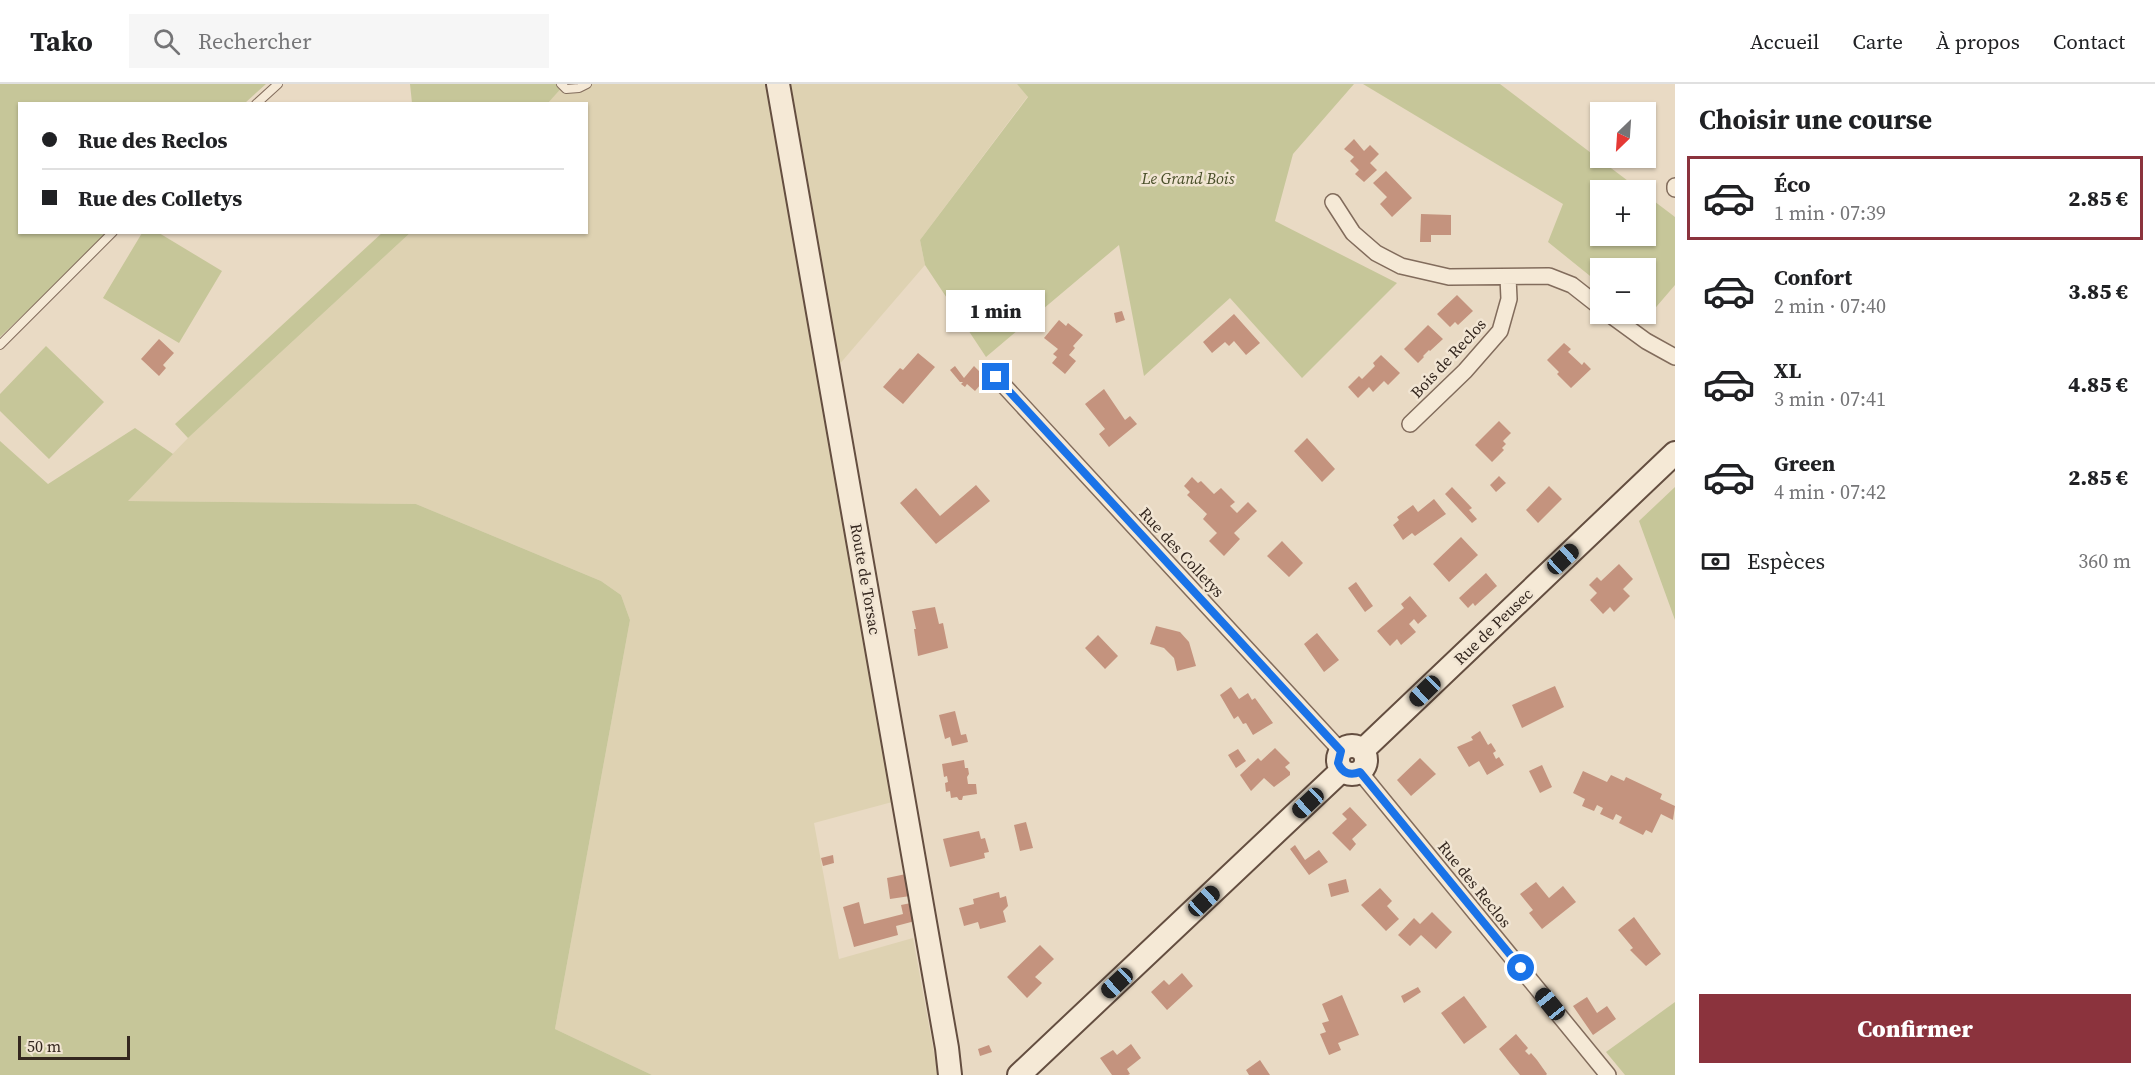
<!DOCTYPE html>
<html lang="fr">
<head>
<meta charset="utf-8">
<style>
	body { margin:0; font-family:"Source Serif 4",serif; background:#f6f6f6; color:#202124; height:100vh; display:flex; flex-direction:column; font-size:22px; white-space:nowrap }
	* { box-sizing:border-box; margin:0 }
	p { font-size:20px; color:#757577 }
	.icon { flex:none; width:33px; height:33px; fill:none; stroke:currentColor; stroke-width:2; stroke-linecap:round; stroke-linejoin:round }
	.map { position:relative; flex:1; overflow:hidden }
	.drawer { display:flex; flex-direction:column; background:#fff; width:480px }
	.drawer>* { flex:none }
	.top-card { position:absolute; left:18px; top:18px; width:570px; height:132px; border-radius:0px; box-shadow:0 2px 4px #0004; display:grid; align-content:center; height:132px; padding:0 24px; background:#fff }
	.needle { width:39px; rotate:205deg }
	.tools { position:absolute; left:1590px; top:18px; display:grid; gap:12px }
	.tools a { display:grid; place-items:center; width:66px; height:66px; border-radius:0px; background:#fff; box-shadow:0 2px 4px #0004; font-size:30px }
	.scale { position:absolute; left:18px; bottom:15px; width:112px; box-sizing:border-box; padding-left:6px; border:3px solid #34271f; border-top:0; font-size:16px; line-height:21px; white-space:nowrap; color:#34271f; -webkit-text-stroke:4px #f1e5d3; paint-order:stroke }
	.end { position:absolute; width:27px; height:27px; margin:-14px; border:8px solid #1a73e8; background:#fff; box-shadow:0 0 0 3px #fff }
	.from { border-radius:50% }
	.bubble { position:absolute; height:42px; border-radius:0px; background:#fff; box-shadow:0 2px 4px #0004; font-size:20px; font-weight:800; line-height:42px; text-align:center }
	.car { position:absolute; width:18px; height:36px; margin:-18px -9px; border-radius:8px; box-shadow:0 0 4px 2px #0007; background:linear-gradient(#222 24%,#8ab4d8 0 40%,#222 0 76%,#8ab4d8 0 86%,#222 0) }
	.top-card b { display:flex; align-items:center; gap:21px; height:57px; font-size:22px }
	.top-card b+b { border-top:2px solid #e0e0e0 }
	.top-card i { width:15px; height:15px; background:#202124 }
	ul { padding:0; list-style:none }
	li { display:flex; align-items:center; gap:18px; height:84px; margin:0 12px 9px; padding:0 12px; border:3px solid transparent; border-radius:0px }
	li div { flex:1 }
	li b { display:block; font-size:22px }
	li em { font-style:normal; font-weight:800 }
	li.current { border-color:#8b333d }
	li>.icon { width:54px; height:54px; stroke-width:1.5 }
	h2 { padding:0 24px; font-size:27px; line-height:72px }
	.pay { display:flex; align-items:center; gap:15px; height:66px; padding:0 24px; font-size:22px }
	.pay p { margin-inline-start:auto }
	.action { display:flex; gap:12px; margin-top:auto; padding:12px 24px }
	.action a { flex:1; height:69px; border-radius:0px; background:#8b333d; color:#fff; font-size:24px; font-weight:800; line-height:69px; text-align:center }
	header { display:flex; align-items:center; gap:36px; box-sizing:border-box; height:84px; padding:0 30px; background:#fff; border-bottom:2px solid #e0e0e0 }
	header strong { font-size:28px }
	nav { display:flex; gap:33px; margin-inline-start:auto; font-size:21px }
	.search { width:420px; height:54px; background:#f6f6f6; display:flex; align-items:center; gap:15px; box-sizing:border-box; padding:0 21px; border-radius:0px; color:#757577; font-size:22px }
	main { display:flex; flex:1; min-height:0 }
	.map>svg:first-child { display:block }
	.farmland { fill:#ded2b2 }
	.green { fill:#c6c699 }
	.building { fill:#c4937e }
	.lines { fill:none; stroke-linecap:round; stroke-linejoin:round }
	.lane-casing { stroke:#826c5c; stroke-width:10 }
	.street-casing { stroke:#826c5c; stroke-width:18 }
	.secondary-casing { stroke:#644e40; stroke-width:26 }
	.lane { stroke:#f5e9d6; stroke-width:8 }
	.street { stroke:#f5e9d6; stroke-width:15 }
	.secondary { stroke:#f5e9d6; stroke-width:22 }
	.route { stroke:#1a73e8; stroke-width:8 }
	.labels { text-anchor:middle; stroke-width:5; stroke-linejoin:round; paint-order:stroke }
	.park-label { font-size:16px; font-style:italic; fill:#484e28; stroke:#f1e5d3 }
	.street-label { font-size:16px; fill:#34271f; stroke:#f1e5d3 }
</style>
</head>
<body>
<header>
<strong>Tako</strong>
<div class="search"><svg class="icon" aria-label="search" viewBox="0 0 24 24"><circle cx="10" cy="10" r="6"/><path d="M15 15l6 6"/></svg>Rechercher</div>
<nav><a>Accueil</a><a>Carte</a><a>À propos</a><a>Contact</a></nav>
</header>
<main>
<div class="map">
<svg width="1675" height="991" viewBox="0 0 1675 991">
	<rect width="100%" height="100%" fill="#e9dac4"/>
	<path class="farmland" d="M565,0H1017L1028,12L920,156L925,181L819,304L896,717L814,739L839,875L913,854L938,991H652L555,945L630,536L621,511L601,497L416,420L127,417L188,354L410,149L586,148V20L547,19Z"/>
	<path class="green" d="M0,0H266L245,19L20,20V148L110,149L0,253Z
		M410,0H565L547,20L412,19Z
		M1017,0H1354L1293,70L1275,137L1397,199L1302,294L1230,214L1144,292L1119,161L986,273L925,181L920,156L1028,13Z
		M1363,0H1500L1640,106H1600V152H1646V111L1675,133V201L1645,236L1637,230H1646V184H1600V200L1548,158L1563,120Z
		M383,148L410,149L188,354L175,340Z
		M142,149H159L222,187L179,259L103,214Z
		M46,262L104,318L49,375L0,327V310Z
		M135,344L173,370L128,417L416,420L601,497L621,511L630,536L555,945L652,991H0V357L48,400Z
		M1675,403V536L1639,437Z
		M1675,918V991H1625L1606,968Z"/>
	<path class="building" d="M1354,55L1364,67L1370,61L1379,70L1370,79L1377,86L1364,98L1355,90L1359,86L1350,77L1354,73L1344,65Z
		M1386,87L1412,114L1392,133L1380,120L1387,113L1373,99Z
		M1421,130L1451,131V151H1431V158H1420Z
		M1457,211L1473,227L1458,241L1455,238L1450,243L1437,230Z
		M1122,227L1125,236L1116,239L1114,229Z
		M1234,230L1260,259L1246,271L1234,257L1229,262L1225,258L1212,269L1203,258Z
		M1059,236L1066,242L1068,239L1083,251L1073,262L1075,264L1069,271L1076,277L1065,290L1052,279L1057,273L1053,270L1058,265L1044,254Z
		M1428,241L1443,255L1430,267L1429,266L1423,272L1424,273L1418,279L1404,265Z
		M159,255L174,269L163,281L166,284L159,292L141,275Z
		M1564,259L1571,265L1568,268L1582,281L1584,278L1591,285L1571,304L1557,290L1559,288L1547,276Z
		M918,269L935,283L903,320L883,303L900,284L903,286Z
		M1381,271L1400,289L1388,301L1384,297L1373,308L1369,303L1358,314L1348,303L1359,292L1362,295L1375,282L1373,279Z
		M955,282L964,294L974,282L986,294L975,307L967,300L965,303L961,300L963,298H960L950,286Z
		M1104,305L1125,336L1130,332L1137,340L1109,363L1099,350L1105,345L1085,320Z
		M1499,337L1511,349L1503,357L1506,360L1502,364L1504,366L1492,378L1475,361Z
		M1307,354L1335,385L1322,398L1294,367Z
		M1499,392L1506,399L1496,408L1490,401Z
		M1192,393L1198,399L1201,397L1214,410L1221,404L1235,418L1230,422L1237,429L1248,418L1257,427L1234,449L1240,455L1224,472L1209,457L1217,449L1203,435L1207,430L1187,411L1190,408L1184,402Z
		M976,401L990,417L936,460L900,419L916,404L940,432Z
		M1549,402L1562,415L1538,439L1526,426Z
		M1452,403L1472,424L1469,426L1477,435L1472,439L1445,410Z
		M1434,415L1446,430L1415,452L1412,449L1403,456L1393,441L1399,436L1397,433L1413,421L1418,428Z
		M1461,453L1478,471L1449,498L1433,480Z
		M1282,457L1303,479L1289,493L1267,472Z
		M1619,480L1633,495L1623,505L1630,512L1614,528L1610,523L1603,530L1590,516L1597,509L1589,501L1597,493L1601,497Z
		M1486,489L1497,502L1475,522L1473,519L1468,524L1459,514Z
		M1356,498L1373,522L1365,528L1348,504Z
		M1410,512L1427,532L1418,540L1414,535L1409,540L1416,548L1401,561L1397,555L1390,562L1377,547L1404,524L1401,520Z
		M935,523L939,540L943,539L948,564L918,572L914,545H916L912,527Z
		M1156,542L1180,548L1189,558L1196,582L1177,587L1174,574L1164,564L1150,560Z
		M1317,549L1339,576L1324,588L1304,560Z
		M1098,551L1118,572L1105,585L1085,564Z
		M1555,602L1564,623L1522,644L1512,621Z
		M1231,603L1239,615L1248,609L1252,616L1255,614L1273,639L1253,651L1246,639L1243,640L1238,632L1234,635L1220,611Z
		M955,627L961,651L966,650L968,658L952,662L950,653L945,655L939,631Z
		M1480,647L1488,661L1491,659L1496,667L1493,669L1496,675L1499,673L1504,681L1487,691L1479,677L1469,683L1457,663L1473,656L1471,653Z
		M1275,664L1290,679L1285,683L1290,688V691L1274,703L1264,694L1251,707L1240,691L1258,674L1261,677Z
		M1238,665L1246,677L1236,684L1228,671Z
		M1420,674L1436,690L1411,712L1397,696Z
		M964,676L965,684H968L969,690L967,693L968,700H976L977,710L963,712L962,716H959L957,713L951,714L950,707L946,708L945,699L948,698L947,692L944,693L942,680Z
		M1542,681L1552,703L1540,709L1529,687Z
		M1583,687L1607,698L1611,691L1624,697L1626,693L1662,710L1660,715L1675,722L1673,736L1661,730L1652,749L1646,746L1643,751L1619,739L1622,733L1616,730L1613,736L1600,730L1603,724L1597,721L1594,727L1582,722L1585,715L1573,709Z
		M1350,723L1367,741L1352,755L1356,760L1350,767L1332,749L1347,735L1342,730Z
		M1026,738L1033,764L1020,767L1014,741Z
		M979,747L981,755L985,754L989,768L984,769L985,774L950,783L943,755Z
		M1295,761L1305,776L1319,766L1328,778L1309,791L1290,765Z
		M833,771L834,779L823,782L821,774Z
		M906,790L910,812L890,815L887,794Z
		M1346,795L1349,808L1331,813L1328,800Z
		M1536,798L1549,814L1563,802L1576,818L1542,845L1529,829L1533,826L1520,810Z
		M1380,804L1392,817L1387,822L1399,835L1386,847L1361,821Z
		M999,808L1000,814L1006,812L1008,822L1003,827L1006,838L980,845L978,838L964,842L959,824L974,820L973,815Z
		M859,818L864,840L903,830L901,821L911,819L915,837L896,842L898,851L854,863L843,823Z
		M1432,828L1452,848L1436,865L1421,851L1410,862L1398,851L1414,834L1420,840Z
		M1634,833L1661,870L1646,882L1630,866L1633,864L1618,846Z
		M1040,861L1054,875L1035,893L1042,899L1027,914L1007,893Z
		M1182,889L1193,902L1167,926L1151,908L1164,896L1169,901Z
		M1418,903L1421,908L1404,919L1401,912Z
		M1342,911L1359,951L1338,959L1341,966L1329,971L1320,950L1326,948L1322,939L1329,937L1322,920Z
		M1464,912L1487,943L1464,960L1441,929Z
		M1587,913L1597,929L1607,922L1616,935L1593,951L1573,922Z
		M1516,950L1528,964L1525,967L1529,971L1531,969L1537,976L1547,990L1546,991H1520L1510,979L1499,965Z
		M1131,960L1141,974L1127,985L1130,990L1128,991H1112L1100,974L1113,966L1117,971Z
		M989,961L992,968L980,972L978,965Z
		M1260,976L1270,991H1249L1246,986Z"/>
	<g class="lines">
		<g class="lane-casing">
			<path id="lane" d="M561,0L566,5L579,4L587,0
				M256,20L278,0
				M0,261L113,148"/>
		</g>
		<g class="street-casing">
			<path id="street" d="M1675,102V105
				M1333,118L1353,149L1376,169L1401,182L1449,193L1549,192L1572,201L1600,223
				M1609,230L1646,257L1675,273
				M996,293L1341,667
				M1410,340L1465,287L1500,247L1509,215L1508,193
				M1360,688L1608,991"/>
		</g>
		<g class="secondary-casing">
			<path id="secondary" d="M778,0L947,964L950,991
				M1338 676a14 14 0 1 1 28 0a14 14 0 1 1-28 0Z
				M1363,666L1675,369
				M1019,991L1342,686"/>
		</g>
		<use href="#lane" class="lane"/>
		<use href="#street" class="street"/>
		<use href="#secondary" class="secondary"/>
	</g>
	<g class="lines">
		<path class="route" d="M996,293L1341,667L1338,679C1342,689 1350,692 1360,688L1521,884"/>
	</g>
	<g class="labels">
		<g class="park-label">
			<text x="1188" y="100">Le Grand Bois</text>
		</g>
		<g class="street-label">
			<text transform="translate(1448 274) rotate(-47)" y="6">Bois de Reclos</text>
			<text transform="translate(1182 468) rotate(47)" y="6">Rue des Colletys</text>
			<text transform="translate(866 495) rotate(80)" y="6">Route de Torsac</text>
			<text transform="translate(1493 542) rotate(-44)" y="6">Rue de Peusec</text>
			<text transform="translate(1475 800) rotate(51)" y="6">Rue des Reclos</text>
		</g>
	</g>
</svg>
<div class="tools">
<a><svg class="needle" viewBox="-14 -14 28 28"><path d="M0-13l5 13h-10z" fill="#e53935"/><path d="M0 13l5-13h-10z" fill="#757577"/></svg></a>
<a>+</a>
<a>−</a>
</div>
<div class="scale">50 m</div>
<i class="end from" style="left:1521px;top:884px"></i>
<i class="end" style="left:996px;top:293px"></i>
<div class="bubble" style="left:946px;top:206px;width:99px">1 min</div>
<i class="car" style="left:1563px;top:475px;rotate:47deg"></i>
<i class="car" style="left:1425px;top:607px;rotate:226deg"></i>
<i class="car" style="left:1308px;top:719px;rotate:227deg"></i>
<i class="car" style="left:1204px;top:817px;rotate:47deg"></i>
<i class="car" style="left:1117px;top:899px;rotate:227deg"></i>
<i class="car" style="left:1550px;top:920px;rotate:321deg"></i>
<div class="top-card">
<b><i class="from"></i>Rue des Reclos</b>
<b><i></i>Rue des Colletys</b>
</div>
</div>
<section class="drawer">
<h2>Choisir une course</h2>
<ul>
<li class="current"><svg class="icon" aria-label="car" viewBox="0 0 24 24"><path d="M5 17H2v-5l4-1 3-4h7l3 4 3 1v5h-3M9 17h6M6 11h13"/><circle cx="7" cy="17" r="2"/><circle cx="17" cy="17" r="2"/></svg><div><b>Éco</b><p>1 min · 07:39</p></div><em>2.85 €</em></li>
<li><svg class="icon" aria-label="car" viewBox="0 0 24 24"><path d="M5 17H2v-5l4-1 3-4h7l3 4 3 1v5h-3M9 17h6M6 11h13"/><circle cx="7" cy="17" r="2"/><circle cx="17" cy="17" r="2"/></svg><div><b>Confort</b><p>2 min · 07:40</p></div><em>3.85 €</em></li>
<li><svg class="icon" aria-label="car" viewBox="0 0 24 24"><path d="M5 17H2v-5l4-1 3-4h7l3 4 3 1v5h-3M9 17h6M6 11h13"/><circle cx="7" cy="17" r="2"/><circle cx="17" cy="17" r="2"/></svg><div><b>XL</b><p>3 min · 07:41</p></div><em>4.85 €</em></li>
<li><svg class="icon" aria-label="car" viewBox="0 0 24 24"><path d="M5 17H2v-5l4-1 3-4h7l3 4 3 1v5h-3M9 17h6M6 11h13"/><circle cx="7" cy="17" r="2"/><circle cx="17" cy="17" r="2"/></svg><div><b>Green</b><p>4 min · 07:42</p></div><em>2.85 €</em></li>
</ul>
<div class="pay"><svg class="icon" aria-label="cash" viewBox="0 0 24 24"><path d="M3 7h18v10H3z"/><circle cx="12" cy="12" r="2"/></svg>Espèces<p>360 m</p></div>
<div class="action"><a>Confirmer</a></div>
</section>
</main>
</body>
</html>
